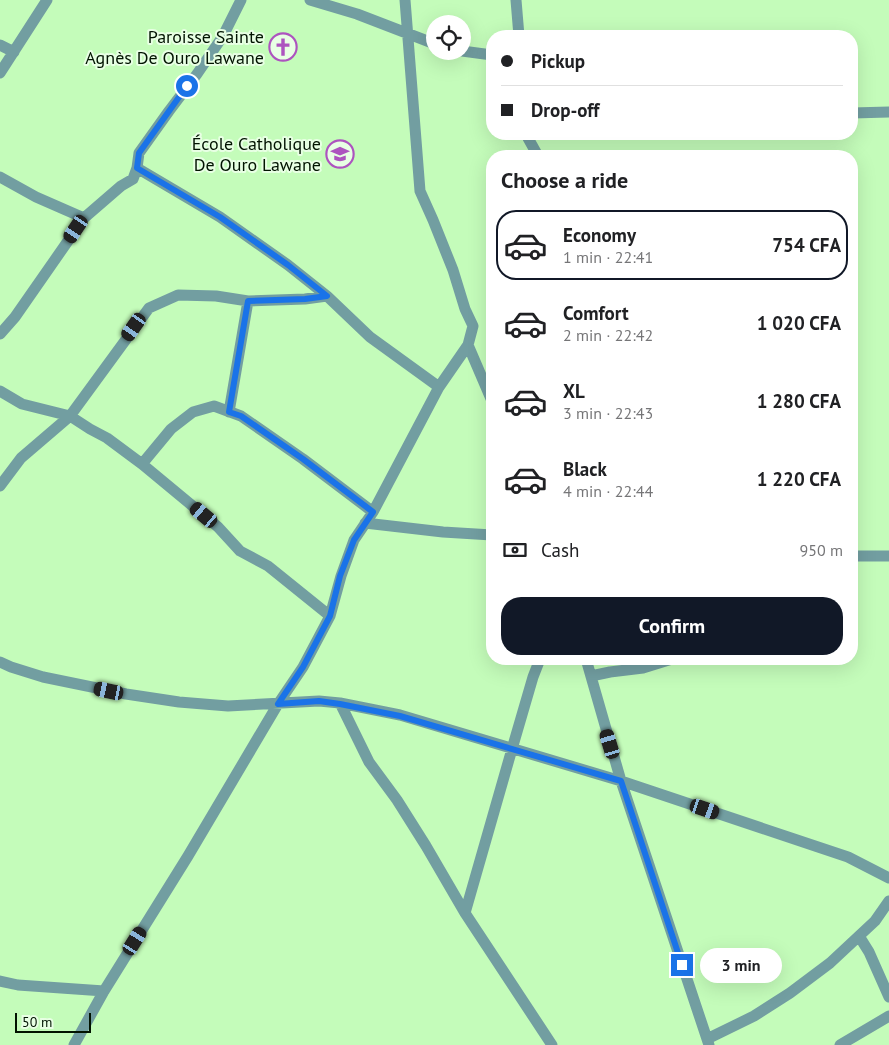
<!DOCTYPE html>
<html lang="en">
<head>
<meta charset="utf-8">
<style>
	body { margin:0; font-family:"PT Sans",sans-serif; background:#f6f6f6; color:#202124; height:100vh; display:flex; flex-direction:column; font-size:19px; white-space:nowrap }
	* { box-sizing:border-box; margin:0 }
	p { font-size:16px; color:#757577 }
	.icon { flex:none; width:28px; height:28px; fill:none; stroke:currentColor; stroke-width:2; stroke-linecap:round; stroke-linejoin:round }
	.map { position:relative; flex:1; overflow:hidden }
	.drawer { position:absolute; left:486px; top:150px; width:372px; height:515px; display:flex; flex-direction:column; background:#fff; border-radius:20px; box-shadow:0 5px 20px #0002 }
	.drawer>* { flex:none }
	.top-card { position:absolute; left:486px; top:30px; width:372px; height:110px; border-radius:20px; box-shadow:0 5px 20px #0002; display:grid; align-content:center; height:110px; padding:0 15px; background:#fff }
	.tools { position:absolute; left:426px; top:15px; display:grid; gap:10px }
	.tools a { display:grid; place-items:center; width:45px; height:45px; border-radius:50%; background:#fff; box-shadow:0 5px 20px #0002; font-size:25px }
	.scale { position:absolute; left:15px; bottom:12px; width:76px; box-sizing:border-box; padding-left:5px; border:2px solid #011300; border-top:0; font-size:14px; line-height:18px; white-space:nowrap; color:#011300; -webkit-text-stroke:4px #e8ffe4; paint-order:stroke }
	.end { position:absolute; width:22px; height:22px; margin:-11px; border:6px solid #1a73e8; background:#fff; box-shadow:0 0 0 2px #fff }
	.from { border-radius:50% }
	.bubble { position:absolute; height:35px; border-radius:18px; background:#fff; box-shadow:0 5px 20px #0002; font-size:16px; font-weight:800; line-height:35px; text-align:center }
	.car { position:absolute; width:15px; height:30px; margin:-15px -8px; border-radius:6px; box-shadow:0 0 4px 1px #0007; background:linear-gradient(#222 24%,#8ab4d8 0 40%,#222 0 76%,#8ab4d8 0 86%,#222 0) }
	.top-card b { display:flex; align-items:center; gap:18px; height:48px; font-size:19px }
	.top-card b+b { border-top:1px solid #e0e0e0 }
	.top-card i { width:12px; height:12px; background:#202124 }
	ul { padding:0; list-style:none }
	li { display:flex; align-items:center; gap:15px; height:70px; margin:0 10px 8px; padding:0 5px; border:2px solid transparent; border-radius:20px }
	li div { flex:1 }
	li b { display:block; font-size:19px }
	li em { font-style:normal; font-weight:800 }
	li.current { border-color:#111827 }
	li>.icon { width:45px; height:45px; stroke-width:1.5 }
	h2 { padding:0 15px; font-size:22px; line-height:60px }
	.pay { display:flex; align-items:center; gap:12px; height:55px; padding:0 15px; font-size:19px }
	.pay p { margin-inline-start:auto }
	.action { display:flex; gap:10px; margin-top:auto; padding:10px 15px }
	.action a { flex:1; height:58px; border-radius:20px; background:#111827; color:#fff; font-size:20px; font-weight:800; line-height:58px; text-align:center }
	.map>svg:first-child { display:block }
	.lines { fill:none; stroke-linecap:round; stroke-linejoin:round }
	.minor { stroke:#729ea1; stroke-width:11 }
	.route { stroke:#1a73e8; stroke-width:6 }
	.labels { text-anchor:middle; stroke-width:4; stroke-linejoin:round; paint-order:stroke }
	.poi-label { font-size:18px; fill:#011300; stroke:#e8ffe4; text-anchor:end }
</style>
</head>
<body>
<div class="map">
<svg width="889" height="1045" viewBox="0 0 889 1045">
	<rect width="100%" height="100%" fill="#c4fcba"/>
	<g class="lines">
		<path class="minor" d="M310,0L357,14L435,44
			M516,0L519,36
			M0,45L14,52
			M462,51L492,55
			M0,73L47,0
			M852,113L889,112
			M527,134L528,138L538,156
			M137,168L220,217L288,265L327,296
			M0,177L36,197L84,218
			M0,334L15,317L84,218L121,186L133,179L137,168L139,153L169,111L197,74L223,36L241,0
			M468,345L492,401
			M0,391L22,404L70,416L90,429L107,438L142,464L218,527L240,551L268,566L330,616
			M229,412L248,301
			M142,464L171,429L193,412L214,406L241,416L303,459L373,512
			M0,486L21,458L70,416L149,308L178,295L216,296L248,301L305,299L327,296L370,337L439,387
			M365,523L443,532L492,535
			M852,556H889
			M586,659L621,781L709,1045
			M0,662L11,667L43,677L126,694L179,702L228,706L319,701L340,703L400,715L621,781L848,857L889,878
			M591,676L610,672L643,668L672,659
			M340,703L369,762L397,800L426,846L465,913L552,1045
			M465,913L512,749L533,677L540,659
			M859,936L869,952L889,997
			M0,981L18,985L104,991
			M707,1039L754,1016L790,993L830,963L875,921L889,901
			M74,1045L104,991L188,856L278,704L303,667L330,616L341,576L354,540L373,512L439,387L468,345L473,326L465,309L453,270L433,220L420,191L405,0
			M840,1045L889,1016"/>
	</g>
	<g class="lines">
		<path class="route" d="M187,86L139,153L137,168L220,217L288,265L327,296L305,299L248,301L229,412L241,416L303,459L373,512L354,540L340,576L330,616L303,667L278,704L319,701L340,704L400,716L621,781L682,965"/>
	</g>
	<defs>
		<g id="church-ring" transform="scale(1.4375)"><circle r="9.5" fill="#e8ffe4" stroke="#ad53bf" stroke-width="1.5"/><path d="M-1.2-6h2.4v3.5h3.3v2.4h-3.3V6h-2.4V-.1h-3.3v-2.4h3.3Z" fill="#ad53bf"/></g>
		<g id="school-ring" transform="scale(1.4375)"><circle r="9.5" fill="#e8ffe4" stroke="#ad53bf" stroke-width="1.5"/><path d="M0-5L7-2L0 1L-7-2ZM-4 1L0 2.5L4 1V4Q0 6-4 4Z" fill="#ad53bf"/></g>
	</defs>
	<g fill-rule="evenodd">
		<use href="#church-ring" x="283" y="47"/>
		<use href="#school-ring" x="340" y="154"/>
	</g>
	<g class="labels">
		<g class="poi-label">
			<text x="264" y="43">Paroisse Sainte<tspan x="264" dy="21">Agnès De Ouro Lawane</tspan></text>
			<text x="321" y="150">École Catholique<tspan x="321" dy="21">De Ouro Lawane</tspan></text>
		</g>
	</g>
</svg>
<div class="tools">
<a><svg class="icon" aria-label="locate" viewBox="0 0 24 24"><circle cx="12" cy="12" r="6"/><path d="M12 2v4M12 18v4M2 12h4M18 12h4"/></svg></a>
</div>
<div class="scale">50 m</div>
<i class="end from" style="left:187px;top:86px"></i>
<i class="end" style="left:682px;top:965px"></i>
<div class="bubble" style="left:700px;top:948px;width:82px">3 min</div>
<i class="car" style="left:76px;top:229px;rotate:214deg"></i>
<i class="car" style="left:134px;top:327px;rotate:215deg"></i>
<i class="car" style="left:204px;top:515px;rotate:310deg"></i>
<i class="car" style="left:109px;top:691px;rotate:282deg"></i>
<i class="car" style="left:610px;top:744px;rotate:343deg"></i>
<i class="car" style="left:705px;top:809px;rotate:109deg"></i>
<i class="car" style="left:135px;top:941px;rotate:32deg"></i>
<div class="top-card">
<b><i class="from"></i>Pickup</b>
<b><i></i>Drop-off</b>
</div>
<section class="drawer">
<h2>Choose a ride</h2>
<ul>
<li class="current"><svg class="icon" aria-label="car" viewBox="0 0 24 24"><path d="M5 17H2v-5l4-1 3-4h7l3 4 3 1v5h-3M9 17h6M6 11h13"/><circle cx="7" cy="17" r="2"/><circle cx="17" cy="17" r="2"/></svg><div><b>Economy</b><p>1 min · 22:41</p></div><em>754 CFA</em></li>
<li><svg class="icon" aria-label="car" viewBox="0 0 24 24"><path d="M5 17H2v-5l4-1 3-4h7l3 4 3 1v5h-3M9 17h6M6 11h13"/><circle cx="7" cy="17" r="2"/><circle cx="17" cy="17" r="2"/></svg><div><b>Comfort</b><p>2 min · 22:42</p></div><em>1 020 CFA</em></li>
<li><svg class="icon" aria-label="car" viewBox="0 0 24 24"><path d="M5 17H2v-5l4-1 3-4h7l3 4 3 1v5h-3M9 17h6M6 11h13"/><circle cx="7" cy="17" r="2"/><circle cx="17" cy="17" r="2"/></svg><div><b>XL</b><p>3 min · 22:43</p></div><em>1 280 CFA</em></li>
<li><svg class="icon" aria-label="car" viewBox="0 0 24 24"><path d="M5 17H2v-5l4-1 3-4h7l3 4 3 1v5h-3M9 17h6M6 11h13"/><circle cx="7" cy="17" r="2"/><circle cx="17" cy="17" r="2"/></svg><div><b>Black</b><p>4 min · 22:44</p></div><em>1 220 CFA</em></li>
</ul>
<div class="pay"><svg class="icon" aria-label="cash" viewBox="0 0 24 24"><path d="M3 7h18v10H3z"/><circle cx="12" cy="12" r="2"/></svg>Cash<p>950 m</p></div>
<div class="action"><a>Confirm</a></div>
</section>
</div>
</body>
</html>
